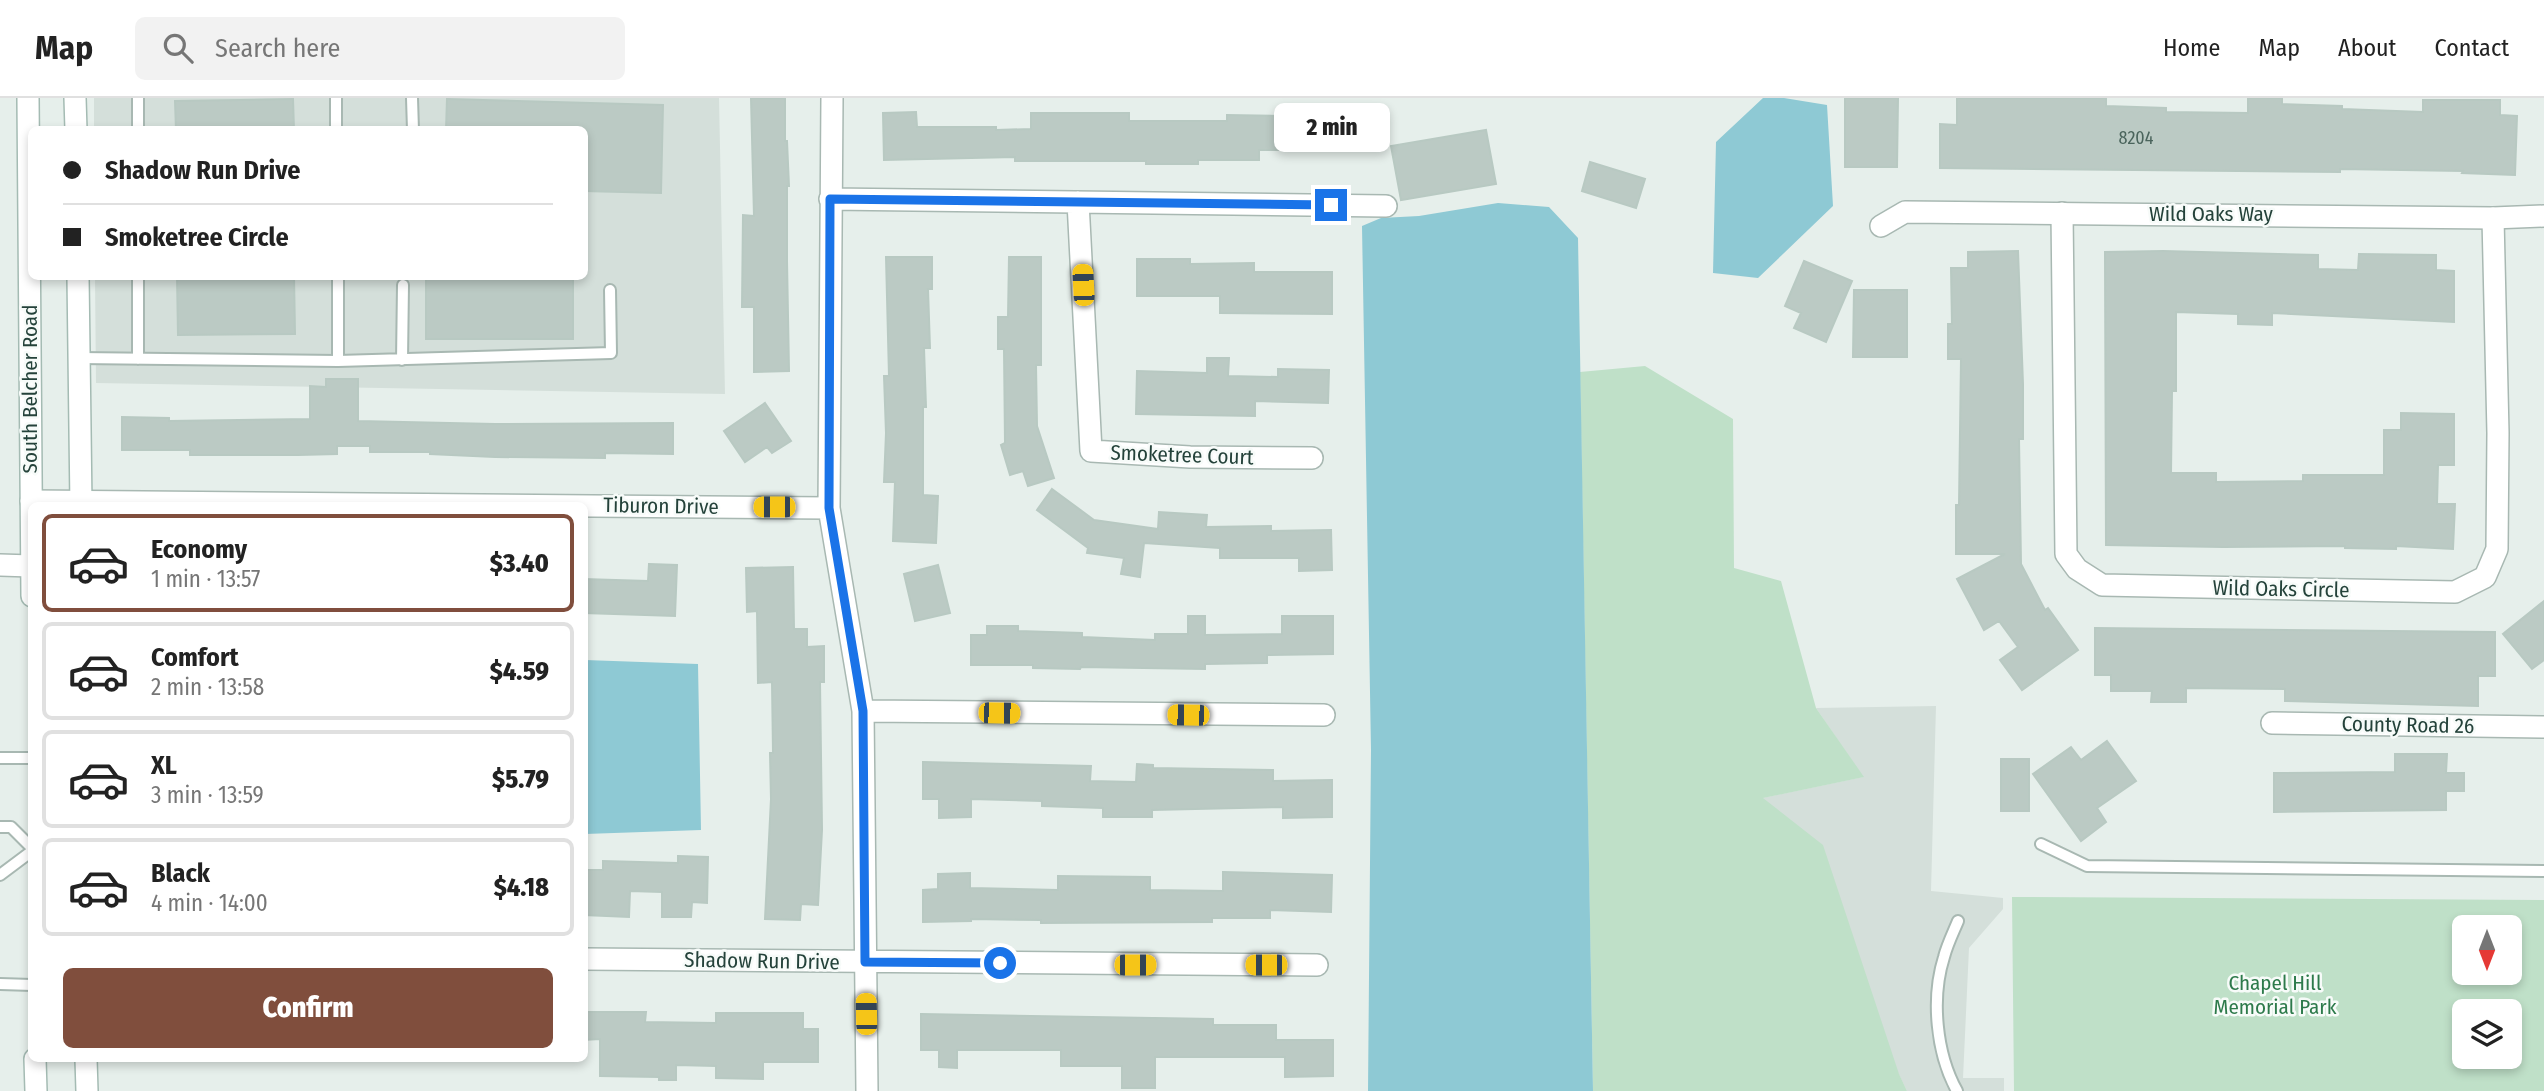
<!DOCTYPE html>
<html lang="en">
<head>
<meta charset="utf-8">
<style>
	body { margin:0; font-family:"Fira Sans Condensed",sans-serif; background:#f2f2f2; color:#222; height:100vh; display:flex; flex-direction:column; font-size:26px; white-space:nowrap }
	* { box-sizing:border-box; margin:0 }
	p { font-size:23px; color:#767676 }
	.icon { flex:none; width:38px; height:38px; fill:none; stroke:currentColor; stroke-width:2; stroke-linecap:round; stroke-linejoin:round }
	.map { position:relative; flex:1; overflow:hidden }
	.side { position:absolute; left:28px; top:404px; width:560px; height:560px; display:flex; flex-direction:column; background:#fff; border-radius:10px; box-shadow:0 4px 10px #0003 }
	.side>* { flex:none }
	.guide { position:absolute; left:28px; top:28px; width:560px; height:154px; border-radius:10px; box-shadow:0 4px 10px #0003; display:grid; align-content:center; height:154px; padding:0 35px; background:#fff }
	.needle { width:46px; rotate:180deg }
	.controls { position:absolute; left:2452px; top:817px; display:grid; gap:14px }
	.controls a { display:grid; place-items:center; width:70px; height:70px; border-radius:10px; background:#fff; box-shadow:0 4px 10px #0003; font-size:35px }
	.end { position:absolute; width:32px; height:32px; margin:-16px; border:9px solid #1a73e8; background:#fff; box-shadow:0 0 0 4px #fff }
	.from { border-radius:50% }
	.bubble { position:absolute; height:49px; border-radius:10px; background:#fff; box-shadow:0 4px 10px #0003; font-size:23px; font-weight:800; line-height:49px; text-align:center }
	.car { position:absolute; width:21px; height:42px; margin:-21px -10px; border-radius:9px; box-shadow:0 0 5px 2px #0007; background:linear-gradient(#f5c518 24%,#345 0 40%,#f5c518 0 76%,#345 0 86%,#f5c518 0) }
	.guide b { display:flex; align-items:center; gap:24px; height:66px; font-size:26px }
	.guide b+b { border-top:2px solid #e0e0e0 }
	.guide i { width:18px; height:18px; background:#222 }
	ul { padding:12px 0 0; list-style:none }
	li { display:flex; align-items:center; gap:21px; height:98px; margin:0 14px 10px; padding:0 21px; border:4px solid #e0e0e0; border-radius:10px }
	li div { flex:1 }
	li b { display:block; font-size:26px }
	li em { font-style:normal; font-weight:800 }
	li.on { border-color:#804e3d }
	li>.icon { width:63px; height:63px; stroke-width:1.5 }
	.primary-button { display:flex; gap:14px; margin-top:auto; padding:14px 35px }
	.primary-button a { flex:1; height:80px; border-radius:10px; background:#804e3d; color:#fff; font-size:28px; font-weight:800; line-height:80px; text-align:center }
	header { display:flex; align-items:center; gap:42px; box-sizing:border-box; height:98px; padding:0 35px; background:#fff; border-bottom:2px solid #e0e0e0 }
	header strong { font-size:33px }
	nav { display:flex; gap:38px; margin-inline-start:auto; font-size:24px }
	.search { width:490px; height:63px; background:#f2f2f2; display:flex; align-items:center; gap:18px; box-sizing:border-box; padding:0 24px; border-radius:10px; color:#767676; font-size:26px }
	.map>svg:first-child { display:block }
	.built { fill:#d4dfda }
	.green { fill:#bfe0c8; fill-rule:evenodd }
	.water { fill:#8ec9d4 }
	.building { fill:#bbcac4; stroke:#b8c9c2; stroke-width:2 }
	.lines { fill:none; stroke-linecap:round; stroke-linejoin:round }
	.service-casing { stroke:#a8b8b2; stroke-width:14 }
	.minor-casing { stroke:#a8b8b2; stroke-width:24 }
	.tertiary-casing { stroke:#a8b8b2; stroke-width:24 }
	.secondary-casing { stroke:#a4bbb3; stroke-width:24 }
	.service { stroke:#fff; stroke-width:10 }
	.minor { stroke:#fff; stroke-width:21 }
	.tertiary { stroke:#fff; stroke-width:21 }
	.secondary { stroke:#fff; stroke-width:21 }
	.route { stroke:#1a73e8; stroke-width:9 }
	.labels { text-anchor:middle; stroke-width:5; stroke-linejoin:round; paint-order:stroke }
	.number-label { font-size:18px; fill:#4a645c }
	.street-label { font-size:21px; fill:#24423a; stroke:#f7fbf9 }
	.park-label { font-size:21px; fill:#2d7a4b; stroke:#f7fbf9 }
</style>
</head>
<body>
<header>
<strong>Map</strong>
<div class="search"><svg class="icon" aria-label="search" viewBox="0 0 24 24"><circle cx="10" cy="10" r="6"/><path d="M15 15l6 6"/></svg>Search here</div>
<nav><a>Home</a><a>Map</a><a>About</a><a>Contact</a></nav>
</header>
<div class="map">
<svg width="2544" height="993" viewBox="0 0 2544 993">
	<rect width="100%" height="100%" fill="#e6efeb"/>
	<path class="built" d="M94,0H719L725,296L96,285L95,179L584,178V32L94,31Z
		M1936,608L1931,793L2003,800V811L1969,850L1963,980H2004V993H1907L1762,700L1863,679L1816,610Z"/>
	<path class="green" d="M1645,268L1733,321L1734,470L1781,483L1816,610L1864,679L1763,700L1823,747L1899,976L1907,993H1593L1580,274Z
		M2012,799L2544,802V993H2014ZM2464,830H2510V875H2464ZM2464,914H2510V959H2464Z"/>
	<path class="water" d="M1763,0H1784L1827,7L1833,108L1758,180L1713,175L1716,44Z
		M1498,105L1549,109L1578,140L1593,993H1368L1371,652L1362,128L1381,120L1419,118Z
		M585,562L698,566L701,732L585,736Z"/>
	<path class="building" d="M751,0H785V43H787L789,88H787V163L789,273L754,274V209H742L743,117L754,118Z
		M1845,0H1898L1897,69H1845Z
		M1957,0H2106V8L2166,10V14L2248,15V0H2282V6L2342,8V11L2423,14V2H2500V17L2517,18L2515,77L2462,75L2463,73L2340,71V74L1940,70V26L1957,27Z
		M293,1L294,32H176L175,3Z
		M447,1L663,7L661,95L584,93V32H446Z
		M1279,12H1327V52H1259V62H1198V66H1146V63H1015V59L884,62L883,15L916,14L917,29H996V32L1031,31V15H1129V23H1227V17L1279,18Z
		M1486,32L1496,86L1401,102L1391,48Z
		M1590,64L1645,81L1636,110L1582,93Z
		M2018,153L2023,286V341H2019L2021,466L2045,512L2048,510L2078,552L2022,592L2000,562L2018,549L1999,523L1984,532L1957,481L2005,456H1956V407H1959L1961,261H1948V226H1952L1951,170H1968V154Z
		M2163,153L2318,157V171L2358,172L2359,156L2436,157V172L2454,173V224L2272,215V227L2238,226V216L2176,214V293H2172L2171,375H2216V384L2303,383V377H2384V332H2401V315L2454,316V367H2438L2437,406H2455L2453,451L2396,448V451L2345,450V448L2223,449L2106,447L2105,154Z
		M886,159H932V191H928L930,250H924L926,309H923V397L938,398L936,445L893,443L895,384H884L886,335L884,278H889Z
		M1009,159H1041V267H1036L1037,328L1054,380L1028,388L1023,373L1010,377L1001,347L1005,345L1004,251H998V219H1008Z
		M1137,161H1190V166L1254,165V174H1332V216L1220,215V198H1137Z
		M1804,163L1852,183L1826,244L1794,230L1801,215L1785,208Z
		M177,178H294L295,236L178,237Z
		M426,178H573V241H426Z
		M1854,192H1907V259H1853Z
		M1207,260H1229L1228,278L1278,279V271L1329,272L1328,305L1255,303V318L1136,316L1137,273L1207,275Z
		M326,281H358V323L495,326L673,325V356L605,355V360L495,359L430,356V354H370V348H337V356L298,357H190V352H122V319L169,320V323L310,321V288L326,289Z
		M765,305L791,343L772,355L767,349L745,364L724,333Z
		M1052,391L1094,422L1158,431L1159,414L1207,417L1206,429L1271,428V433L1331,432L1332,472L1299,473V460H1220V450L1144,445L1140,479L1121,476L1124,460L1087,455L1088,450L1037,412Z
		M649,466L677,467L675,518L584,515V481L648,483Z
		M938,467L950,515L915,523L904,476Z
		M793,469L794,531H807V549L824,548V584H820L822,732L818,807L801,806L800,822L765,821L771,701L770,655H773L772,584L758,585L757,513L747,514L746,470Z
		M2544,503V562L2532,571L2503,536Z
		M1188,518H1205V537L1282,536V518H1333V556L1267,557V565L1205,566V571L1081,569L1080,571L1033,570V567H971V537H987V528H1018V533L1082,535V539L1155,542V536H1188Z
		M2095,530L2495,534V578H2478V608L2285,603V591L2186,590V604H2151L2152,593H2111V577H2095Z
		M2107,643L2136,683L2097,710L2106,724L2081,743L2033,676L2071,649L2081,662Z
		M2395,656H2447L2446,675H2464V693H2446V712L2274,714V675L2395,674Z
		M2001,661H2029V713H2001Z
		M923,664L1091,668L1090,683L1136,684L1137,666L1153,667V670L1273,672V683L1332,682V719L1283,720V709L1152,712V719H1103V710L1042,708V703L971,701V719L939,720V701H923Z
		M678,758L708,759L707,805L692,804L691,819H662V794L630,793L629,819L584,817V772H603V763L678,765Z
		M1223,774L1332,777L1331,814L1270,812V820H1212V824L1041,825V822L971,821V823L923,824V792L938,791V776L970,775V790L1058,792V778L1150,779V792L1223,793Z
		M584,914H646L645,924L716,925V915H803V931H818V964H763V981L716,980V968L676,967V982H659V979L600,978V941L584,942Z
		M921,916L1213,921V927H1276V942H1333V978L1285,979V959H1155V990H1122V968H1061V952H957V970L939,969V952H921Z"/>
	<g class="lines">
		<g class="service-casing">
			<path id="service" d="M336,0V32
				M412,0L413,32
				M138,32V0
				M79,260L338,263V178
				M138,261V178
				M402,262L403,187
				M338,263L611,255L610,192
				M0,660H32
				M0,729H11L32,750
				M2041,746L2087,768L2544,773
				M0,777L32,753
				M0,886L32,887
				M1957,993C1936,955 1931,900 1944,859C1947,847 1953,835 1958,823"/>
		</g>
		<g class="minor-casing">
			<path id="minor" d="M832,0L829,410L863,613L867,993
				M830,101L1386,108
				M1078,104L1091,353L1190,359L1312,360
				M2062,115L2066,456L2077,471L2102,487L2455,494L2485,479L2497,451L2498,335L2493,120
				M31,403L829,410
				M0,467L31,468
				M863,613L1324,617
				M2272,625L2544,629
				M584,861L1317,867"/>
		</g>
		<g class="tertiary-casing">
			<path id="tertiary" d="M1881,128L1905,114L2493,120L2544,118"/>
		</g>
		<g class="secondary-casing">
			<path id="secondary" d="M28,0L32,498
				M75,0L76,32
				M78,178L81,408
				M35,961L36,993
				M86,961L87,993"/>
		</g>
		<use href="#service" class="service"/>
		<use href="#minor" class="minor"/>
		<use href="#tertiary" class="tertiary"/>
		<use href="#secondary" class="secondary"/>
	</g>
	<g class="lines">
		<path class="route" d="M1000,865L865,864L863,613L829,410L830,101L1331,107"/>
	</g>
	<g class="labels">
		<g class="number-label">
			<text x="2136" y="46">8204</text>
		</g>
		<g class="street-label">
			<text x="2211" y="123">Wild Oaks Way</text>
			<text transform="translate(30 291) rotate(-90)" y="7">South Belcher Road</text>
			<text transform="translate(1182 357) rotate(2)" y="7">Smoketree Court</text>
			<text transform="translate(661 408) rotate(1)" y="7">Tiburon Drive</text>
			<text transform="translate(2281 491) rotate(1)" y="7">Wild Oaks Circle</text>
			<text transform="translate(2408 627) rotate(1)" y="7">County Road 26</text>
			<text transform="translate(762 863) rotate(1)" y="7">Shadow Run Drive</text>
		</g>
		<g class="park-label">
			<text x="2275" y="892">Chapel Hill<tspan x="2275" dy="24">Memorial Park</tspan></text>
		</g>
	</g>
</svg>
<div class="controls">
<a><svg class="needle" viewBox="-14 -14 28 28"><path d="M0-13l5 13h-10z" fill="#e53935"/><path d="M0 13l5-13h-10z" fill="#767676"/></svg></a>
<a><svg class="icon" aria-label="layers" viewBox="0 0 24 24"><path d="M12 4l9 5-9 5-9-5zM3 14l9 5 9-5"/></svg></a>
</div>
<i class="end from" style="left:1000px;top:865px"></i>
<i class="end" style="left:1331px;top:107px"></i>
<div class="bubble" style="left:1274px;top:5px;width:116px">2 min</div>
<i class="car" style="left:1083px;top:187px;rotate:357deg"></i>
<i class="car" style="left:774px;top:409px;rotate:270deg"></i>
<i class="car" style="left:999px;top:615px;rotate:91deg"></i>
<i class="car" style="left:1188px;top:617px;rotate:271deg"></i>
<i class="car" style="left:1135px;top:867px;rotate:90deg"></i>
<i class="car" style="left:1266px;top:867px;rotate:270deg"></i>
<i class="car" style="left:866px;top:916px;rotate:359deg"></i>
<div class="guide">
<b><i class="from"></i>Shadow Run Drive</b>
<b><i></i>Smoketree Circle</b>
</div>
<section class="side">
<ul>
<li class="on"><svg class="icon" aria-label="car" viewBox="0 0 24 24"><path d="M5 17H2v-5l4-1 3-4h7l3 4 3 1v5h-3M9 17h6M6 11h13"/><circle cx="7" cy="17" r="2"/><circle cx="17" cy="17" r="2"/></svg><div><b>Economy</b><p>1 min · 13:57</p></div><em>$3.40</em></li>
<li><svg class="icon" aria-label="car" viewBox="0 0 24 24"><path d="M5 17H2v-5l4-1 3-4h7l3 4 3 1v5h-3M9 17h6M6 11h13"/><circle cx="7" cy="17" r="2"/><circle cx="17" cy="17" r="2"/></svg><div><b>Comfort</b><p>2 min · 13:58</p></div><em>$4.59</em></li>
<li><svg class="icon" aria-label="car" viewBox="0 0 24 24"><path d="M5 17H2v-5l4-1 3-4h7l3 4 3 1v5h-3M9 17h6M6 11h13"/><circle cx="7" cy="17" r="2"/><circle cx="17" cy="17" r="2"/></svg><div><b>XL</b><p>3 min · 13:59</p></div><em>$5.79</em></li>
<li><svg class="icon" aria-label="car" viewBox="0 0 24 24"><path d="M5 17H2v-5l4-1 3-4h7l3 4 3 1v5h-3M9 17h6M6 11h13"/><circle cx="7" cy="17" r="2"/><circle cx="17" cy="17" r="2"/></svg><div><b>Black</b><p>4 min · 14:00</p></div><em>$4.18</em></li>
</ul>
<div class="primary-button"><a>Confirm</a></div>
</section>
</div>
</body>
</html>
